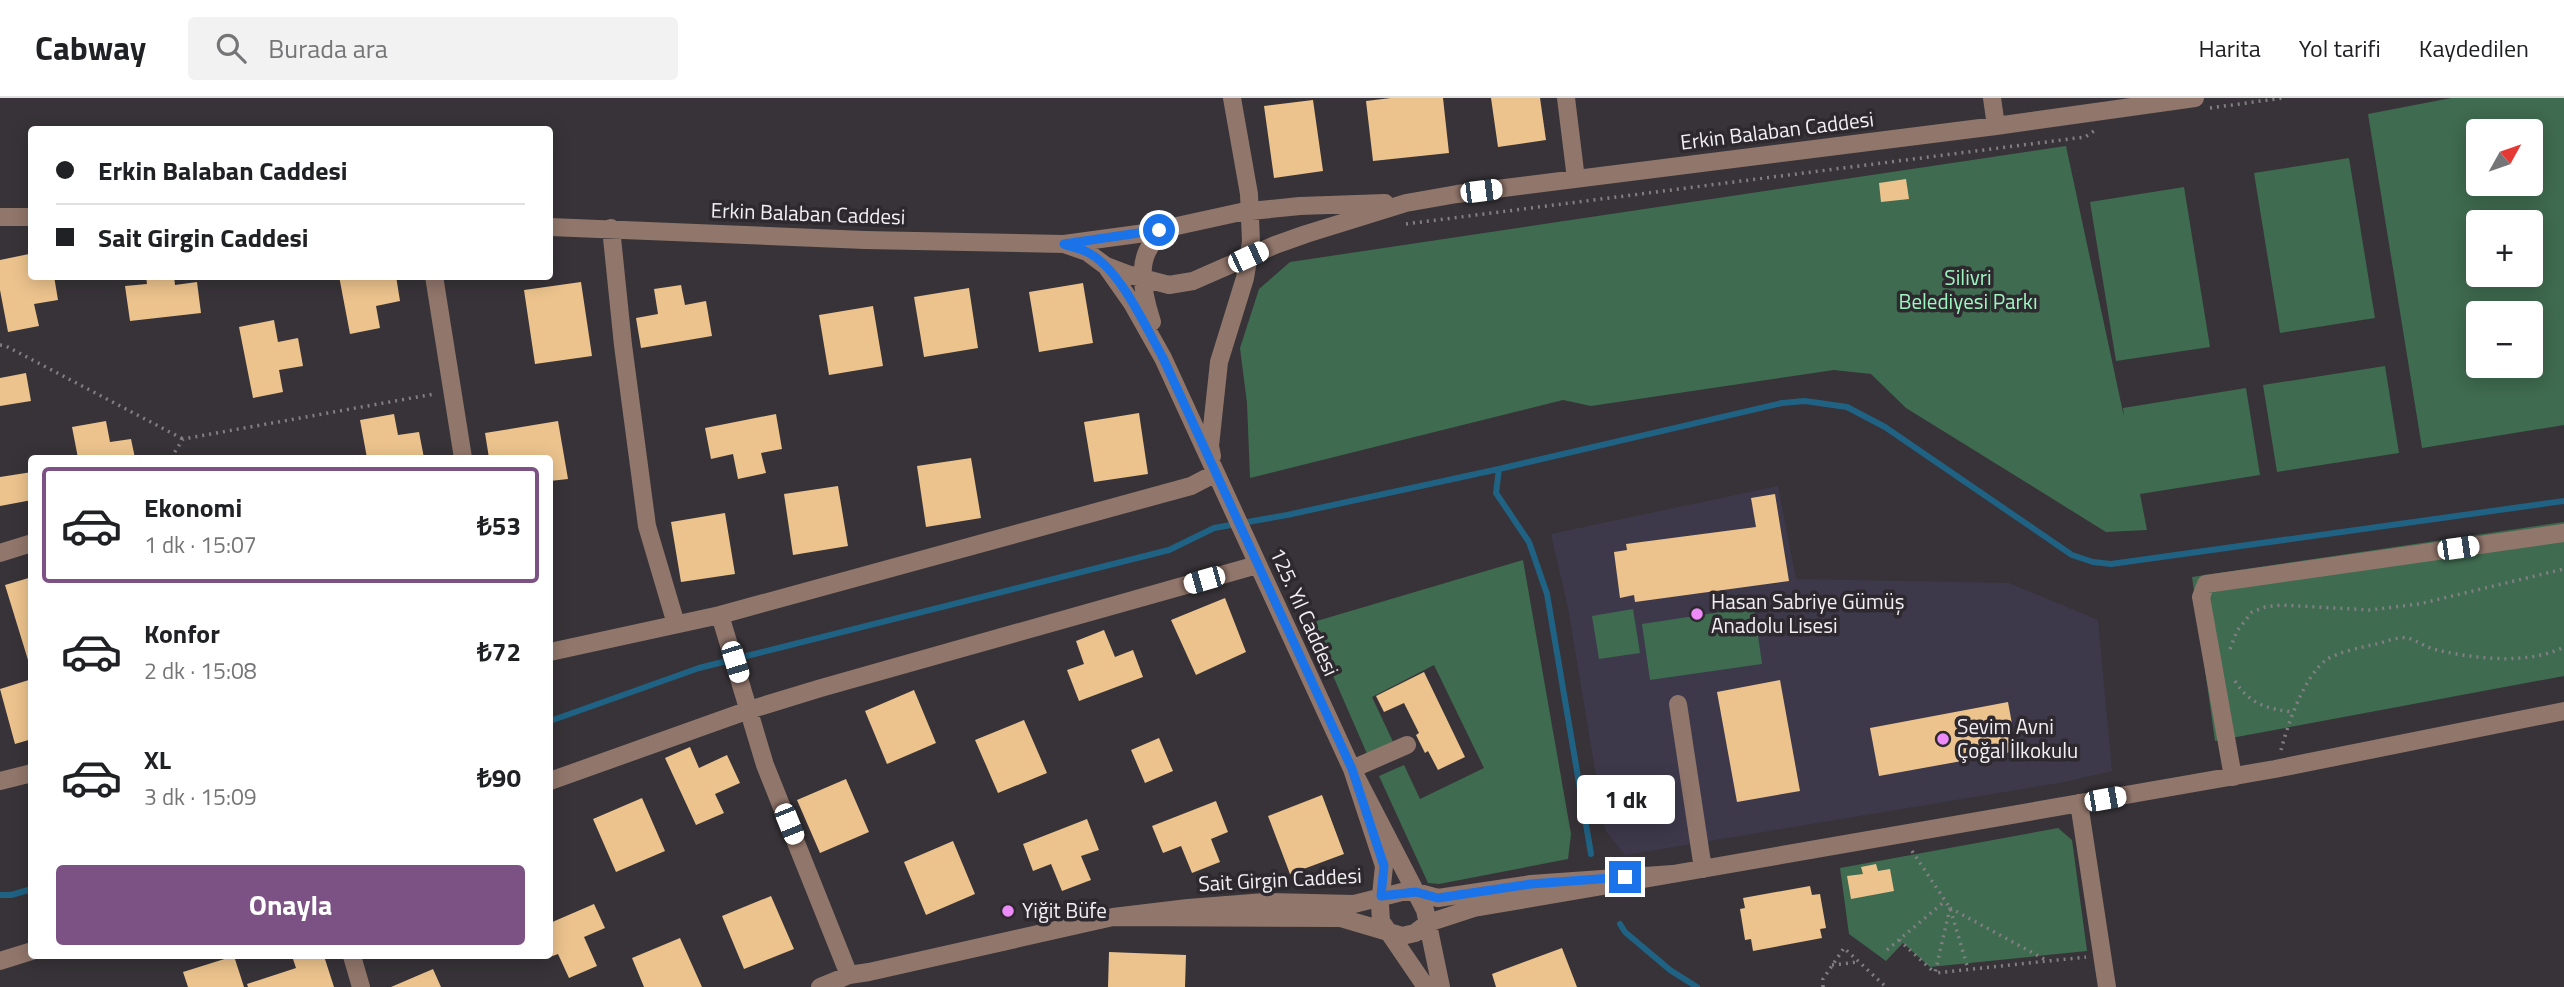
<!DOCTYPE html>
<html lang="tr">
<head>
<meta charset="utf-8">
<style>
	body { margin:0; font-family:"Titillium Web",sans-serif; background:#f2f2f2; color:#202124; height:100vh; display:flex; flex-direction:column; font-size:26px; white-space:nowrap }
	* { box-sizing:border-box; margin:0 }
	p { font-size:23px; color:#757577 }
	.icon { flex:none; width:38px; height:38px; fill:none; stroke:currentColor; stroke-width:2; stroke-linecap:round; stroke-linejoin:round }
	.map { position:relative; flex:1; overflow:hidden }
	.panel { position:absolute; left:28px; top:357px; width:525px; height:504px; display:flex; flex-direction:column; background:#fff; border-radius:7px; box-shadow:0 4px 18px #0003 }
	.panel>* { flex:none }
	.banner { position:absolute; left:28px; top:28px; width:525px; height:154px; border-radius:7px; box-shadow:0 4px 18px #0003; display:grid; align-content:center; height:154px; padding:0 28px; background:#fff }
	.needle { width:46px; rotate:50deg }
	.tools { position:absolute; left:2466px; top:21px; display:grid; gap:14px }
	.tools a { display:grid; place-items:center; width:77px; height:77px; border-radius:7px; background:#fff; box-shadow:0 4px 18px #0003; font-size:35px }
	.end { position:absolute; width:32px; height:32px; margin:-16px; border:9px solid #1a73e8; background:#fff; box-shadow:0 0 0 4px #fff }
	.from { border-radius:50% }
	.bubble { position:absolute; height:49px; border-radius:7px; background:#fff; box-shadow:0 4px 18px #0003; font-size:23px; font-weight:700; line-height:49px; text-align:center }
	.car { position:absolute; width:21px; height:42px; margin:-21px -10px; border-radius:9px; box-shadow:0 0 5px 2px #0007; background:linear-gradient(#fff 24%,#345 0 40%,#fff 0 76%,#345 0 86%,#fff 0) }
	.banner b { display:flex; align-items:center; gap:24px; height:66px; font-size:26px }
	.banner b+b { border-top:2px solid #e0e0e0 }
	.banner i { width:18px; height:18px; background:#202124 }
	ul { padding:12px 0 0; list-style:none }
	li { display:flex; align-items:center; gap:21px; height:116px; margin:0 14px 10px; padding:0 14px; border:4px solid transparent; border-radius:7px }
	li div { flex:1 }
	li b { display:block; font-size:26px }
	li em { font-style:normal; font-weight:700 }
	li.selected { border-color:#7c5184 }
	li>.icon { width:63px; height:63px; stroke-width:1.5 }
	.primary-button { display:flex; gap:14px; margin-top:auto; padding:14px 28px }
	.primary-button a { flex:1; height:80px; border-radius:7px; background:#7c5184; color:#fff; font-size:28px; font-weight:700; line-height:80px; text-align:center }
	header { display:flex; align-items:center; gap:42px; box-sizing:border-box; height:98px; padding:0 35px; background:#fff; border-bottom:2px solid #e0e0e0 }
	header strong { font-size:33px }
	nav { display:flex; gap:38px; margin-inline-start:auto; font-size:24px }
	.search { width:490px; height:63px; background:#f2f2f2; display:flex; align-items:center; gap:18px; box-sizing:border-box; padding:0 24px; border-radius:7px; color:#757577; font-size:26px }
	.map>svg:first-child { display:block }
	.education { fill:#3d394b }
	.green { fill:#3f6b50; fill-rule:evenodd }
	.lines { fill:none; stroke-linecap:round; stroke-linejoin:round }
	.stream { stroke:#1f6283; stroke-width:6 }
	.building { fill:#ecc38d }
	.path { stroke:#827f83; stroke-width:3.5; stroke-dasharray:2 5; stroke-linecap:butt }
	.minor { stroke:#91766b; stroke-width:18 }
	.route { stroke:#1a73e8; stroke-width:9 }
	.poi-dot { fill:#ed8cf9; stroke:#2d292e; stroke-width:2.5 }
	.labels { text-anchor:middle; stroke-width:7; stroke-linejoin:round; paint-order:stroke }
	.street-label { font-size:21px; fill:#f2eff3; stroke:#2d292e }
	.park-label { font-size:21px; fill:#9df6c0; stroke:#2d292e }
	.poi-label { font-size:21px; fill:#f2eff3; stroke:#2d292e; text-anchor:start }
</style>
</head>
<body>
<header>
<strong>Cabway</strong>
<div class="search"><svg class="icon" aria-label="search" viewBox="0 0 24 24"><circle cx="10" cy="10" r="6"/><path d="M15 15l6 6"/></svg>Burada ara</div>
<nav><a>Harita</a><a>Yol tarifi</a><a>Kaydedilen</a></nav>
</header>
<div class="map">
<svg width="2564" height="889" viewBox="0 0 2564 889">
	<rect width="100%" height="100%" fill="#373338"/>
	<path class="education" d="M1778,388L1796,481L2009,485L2098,522L2112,673L2064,684L1625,757L1605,732L1568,510L1551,436Z"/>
	<path class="green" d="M2451,0H2564V327L2422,350L2368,16ZM2478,33H2530V86H2478ZM2478,124H2530V177H2478ZM2478,215H2530V268H2478Z
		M2066,48L2124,319L2123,310L2246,290L2260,377L2140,396L2147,432L2106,434L1906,310L1871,276L1834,272L1591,308L1563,302L1250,380L1247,305L1240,250L1259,191L1290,164Z
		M2349,60L2375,220L2280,235L2254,75Z
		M2184,89L2210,249L2116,263L2090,104Z
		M2385,268L2399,355L2277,374L2263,287Z
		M2564,424V578L2215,643L2192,479Z
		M1523,462L1571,736L1568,761L1439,786L1428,785L1379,678L1404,667L1420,701L1484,670L1434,567L1372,599L1394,646L1368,658L1310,525Z
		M1754,509L1762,566L1650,582L1642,526Z
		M1633,511L1640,555L1599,561L1592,518Z
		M2058,730L2072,742L2087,853L1930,869L1903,845L1886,863L1849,836L1840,770Z"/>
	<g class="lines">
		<path class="stream" d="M1499,371L1496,395L1529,444L1547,496L1591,756
			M550,623L699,570L1169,452L1214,430L1287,417L1499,371L1782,305L1805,303L1847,309L1885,329L2072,457L2093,464L2111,466L2564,403
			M0,797H11L32,791
			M1620,826L1625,834L1670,872L1697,889"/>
	</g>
	<path class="building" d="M1391,0H1443L1449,55L1373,63L1366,3Z
		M1491,0H1540L1546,42L1498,49Z
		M1313,2L1323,73L1274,80L1264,8Z
		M1906,81L1909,101L1881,104L1879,85Z
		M29,156L32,178H54L58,202L34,206L39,228L8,234L0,192V162Z
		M146,178H174L175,187L197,184L201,215L130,223L125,188L147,186Z
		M339,178H396L400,203L376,208L380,230L350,236Z
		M581,184L592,258L535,266L524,192Z
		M1083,185L1093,245L1039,254L1029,194Z
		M681,187L685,207L706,203L712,238L641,250L636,220L658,216L654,191Z
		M969,190L978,250L924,259L914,199Z
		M873,208L883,268L829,277L819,217Z
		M274,222L278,244L298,240L303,268L279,272L283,294L253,300L239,229Z
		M26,275L31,303L0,308V280Z
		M1139,315L1148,376L1094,384L1084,324Z
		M394,316L398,337L419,334L424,360H367L360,322Z
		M776,316L782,351L761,355L766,375L738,381L733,356L711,361L705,330Z
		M106,323L110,344L131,341L135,360H78L72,329Z
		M558,323L568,381L550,383V360H489L485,335Z
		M971,360L981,420L926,429L917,368Z
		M32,374V402L0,408V379Z
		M838,388L848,448L793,457L784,396Z
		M1775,396L1789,483L1635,504L1634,497L1620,500L1614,454L1627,452L1626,446L1756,429L1751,400Z
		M725,415L735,476L681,484L671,424Z
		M32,479V561L28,562L5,487Z
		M1225,500L1246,554L1196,577L1171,522Z
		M1104,532L1115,559L1133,552L1143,579L1079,603L1067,572L1084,566L1076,543Z
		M1424,574L1465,659L1438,672L1428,653L1425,655L1416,637L1419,635L1404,605L1384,614L1376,598Z
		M32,581V641L15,646L0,591Z
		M1780,582L1800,693L1737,704L1717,594Z
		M914,592L936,645L887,666L865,613Z
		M2008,604L2017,653L1879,678L1870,630Z
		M1024,622L1047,675L998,695L975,642Z
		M1159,640L1173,673L1145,685L1131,652Z
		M690,649L699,670L727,657L740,685L715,696L724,715L696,727L665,660Z
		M846,681L869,734L820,755L797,702Z
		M1322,697L1344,756L1290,776L1268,718Z
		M642,700L665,753L616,774L593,721Z
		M1216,703L1228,734L1211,741L1220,764L1192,775L1181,748L1163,755L1152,728Z
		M1087,721L1099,752L1081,758L1091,782L1062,793L1051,766L1033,773L1023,746Z
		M953,743L975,796L926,817L904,764Z
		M1876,766L1878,773L1890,771L1894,793L1851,801L1847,778L1863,776L1861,769Z
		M1810,788L1812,797L1820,796L1826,830L1820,831L1822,840L1753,853L1751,841L1745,842L1740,811L1745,810L1743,800Z
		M771,798L794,851L744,871L722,818Z
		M594,806L605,830L584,839L597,868L569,880L558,856L550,859V825Z
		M680,840L702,889H644L632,860Z
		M1562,850L1577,889H1496L1492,876Z
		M1109,854L1186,857L1185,889H1108Z
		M234,858L244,889H188L183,874Z
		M292,858H324L334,889H248L247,886L296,870Z
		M433,871L441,889H391Z"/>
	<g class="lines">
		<path class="path" d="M2210,10L2283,0
			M1406,126L2085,39L2094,33
			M0,247L6,248L183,341
			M171,360L183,341L434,296
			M2230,551L2237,533L2252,514L2265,509L2281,507L2370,512L2419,506L2564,471
			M2235,583C2249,606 2268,611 2293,614
			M2281,652C2288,626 2303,580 2326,562C2337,554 2363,549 2376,546C2385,544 2399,538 2408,540C2418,543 2427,550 2437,552C2476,561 2528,567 2564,549
			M1912,753L1950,810L1968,871
			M1950,810L1935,875L2086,859
			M1950,810L2046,862
			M1899,842L1935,875
			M1887,852L1945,803
			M1832,867L1858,864
			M1823,889V881L1844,850L1886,889"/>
		<path class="minor" d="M1566,0L1576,81
			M1992,0L1996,28
			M0,119H32
			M550,129L865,142L1064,146L1145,135L1241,114L1300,108L1385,105
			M611,130L623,247L647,428L676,526
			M1064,146L1087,154L1106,168L1127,176L1169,187L1193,183L1275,147L1306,136L1406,105L1457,96L1996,28L2195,0
			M1106,168L1132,205L1163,260L1352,671L1407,647
			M434,178L463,360
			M1152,224C1142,193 1132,152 1167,133
			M1212,358L1210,348L1219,264L1245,180L1251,144L1249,96L1232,0
			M0,455L32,445
			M720,517L765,667L849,877
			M550,554L720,517L1191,388L1216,375
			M1678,606L1703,771
			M2233,679L2201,499L2206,486L2564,435
			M0,683L32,675
			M550,683L749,612L821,590L1257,467
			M2079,705L2107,889
			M1673,776L2275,671L2564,613
			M352,858L361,889
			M0,863L32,853
			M820,889L849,877L869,874L1113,819L1188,810L1265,804L1354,806L1402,794H1416L1438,800L1531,786L1673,776L1474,810L1428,825L1415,835L1402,838L1341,820L1113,819
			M1426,889L1381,823L1380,807L1384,768L1352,671L1425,812L1441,889"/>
	</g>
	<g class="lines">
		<path class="route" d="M1159,132L1064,146C1071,149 1079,150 1085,153C1119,168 1145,228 1163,260L1352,671L1384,768L1381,798L1416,794L1438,800L1531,786L1625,779"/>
	</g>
	<g class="poi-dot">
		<circle cx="1697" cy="516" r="7"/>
		<circle cx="1943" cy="641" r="7"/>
		<circle cx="1008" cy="813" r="7"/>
	</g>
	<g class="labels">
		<g class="street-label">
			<text transform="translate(1777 33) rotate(-7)" y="7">Erkin Balaban Caddesi</text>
			<text transform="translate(808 116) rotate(2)" y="7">Erkin Balaban Caddesi</text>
			<text transform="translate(1304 514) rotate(66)" y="7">125. Yıl Caddesi</text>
			<text transform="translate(1280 782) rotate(-3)" y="7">Sait Girgin Caddesi</text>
		</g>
		<g class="park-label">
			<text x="1968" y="187">Silivri<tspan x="1968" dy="24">Belediyesi Parkı</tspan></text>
		</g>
		<g class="poi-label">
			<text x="1711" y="511">Hasan Sabriye Gümüş<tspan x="1711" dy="24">Anadolu Lisesi</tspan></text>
			<text x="1957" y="636">Sevim Avni<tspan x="1957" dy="24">Çoğal İlkokulu</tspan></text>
			<text x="1022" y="820">Yiğit Büfe</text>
		</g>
	</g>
</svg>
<div class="tools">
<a><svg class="needle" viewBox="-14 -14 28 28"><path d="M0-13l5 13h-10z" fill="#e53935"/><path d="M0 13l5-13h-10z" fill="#757577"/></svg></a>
<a>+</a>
<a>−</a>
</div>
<i class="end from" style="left:1159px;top:132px"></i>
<i class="end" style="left:1625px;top:779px"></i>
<div class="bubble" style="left:1577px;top:677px;width:98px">1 dk</div>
<i class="car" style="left:1481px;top:93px;rotate:83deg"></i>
<i class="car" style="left:1248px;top:159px;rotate:65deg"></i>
<i class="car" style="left:2458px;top:450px;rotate:82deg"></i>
<i class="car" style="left:1204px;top:482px;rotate:254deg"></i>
<i class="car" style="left:735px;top:564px;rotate:163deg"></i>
<i class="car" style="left:2105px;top:701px;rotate:80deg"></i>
<i class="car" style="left:789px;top:726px;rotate:158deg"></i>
<div class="banner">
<b><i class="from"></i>Erkin Balaban Caddesi</b>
<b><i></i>Sait Girgin Caddesi</b>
</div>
<section class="panel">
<ul>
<li class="selected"><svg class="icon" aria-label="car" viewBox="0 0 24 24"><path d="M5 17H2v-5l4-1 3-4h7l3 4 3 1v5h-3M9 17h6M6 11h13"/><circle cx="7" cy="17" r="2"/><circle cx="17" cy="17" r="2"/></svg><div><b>Ekonomi</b><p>1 dk · 15:07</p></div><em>₺53</em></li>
<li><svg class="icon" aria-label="car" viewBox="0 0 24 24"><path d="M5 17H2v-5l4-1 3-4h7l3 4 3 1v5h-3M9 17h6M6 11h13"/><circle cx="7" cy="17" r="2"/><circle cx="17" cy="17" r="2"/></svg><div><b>Konfor</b><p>2 dk · 15:08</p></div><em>₺72</em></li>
<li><svg class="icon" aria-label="car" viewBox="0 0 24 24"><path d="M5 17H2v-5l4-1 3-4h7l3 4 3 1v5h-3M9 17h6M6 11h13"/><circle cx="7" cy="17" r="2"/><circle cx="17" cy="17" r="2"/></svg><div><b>XL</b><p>3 dk · 15:09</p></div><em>₺90</em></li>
</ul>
<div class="primary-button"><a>Onayla</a></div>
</section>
</div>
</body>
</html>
